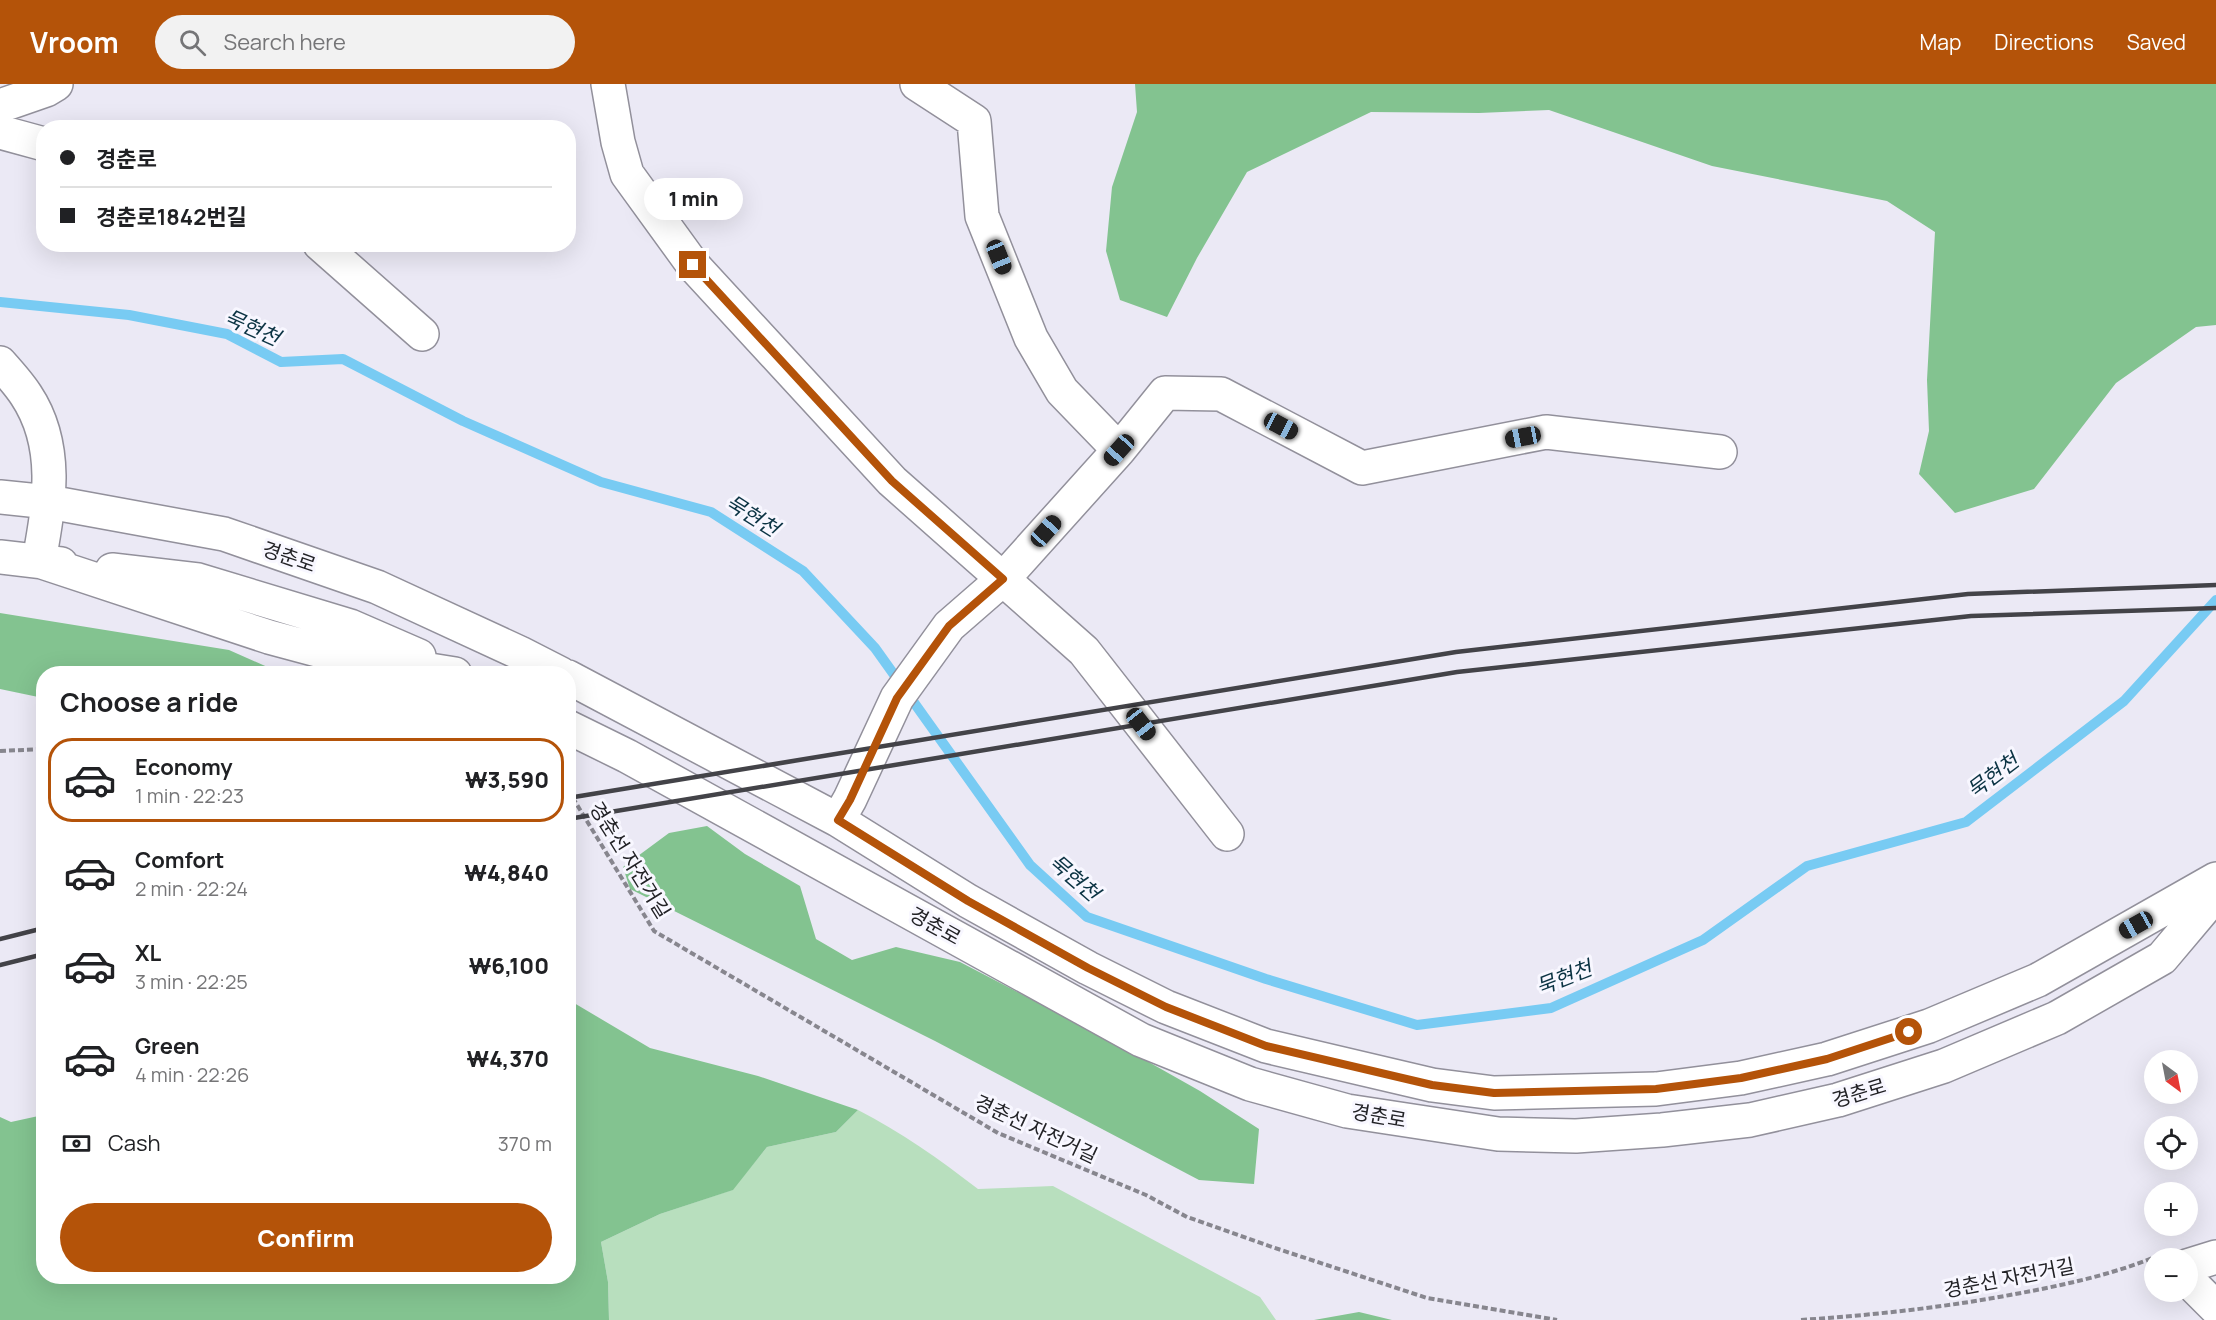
<!DOCTYPE html>
<html lang="en">
<head>
<meta charset="utf-8">
<style>
	body { margin:0; font-family:Manrope,"Noto Sans KR",sans-serif; background:#f2f2f2; color:#202124; height:100vh; display:flex; flex-direction:column; font-size:22px; white-space:nowrap }
	* { box-sizing:border-box; margin:0 }
	p { font-size:20px; color:#757577 }
	.icon { flex:none; width:33px; height:33px; fill:none; stroke:currentColor; stroke-width:2; stroke-linecap:round; stroke-linejoin:round }
	.map { position:relative; flex:1; overflow:hidden }
	.panel { position:absolute; left:36px; top:582px; width:540px; height:618px; display:flex; flex-direction:column; background:#fff; border-radius:24px; box-shadow:0 6px 24px #0002 }
	.panel>* { flex:none }
	.banner { position:absolute; left:36px; top:36px; width:540px; height:132px; border-radius:24px; box-shadow:0 6px 24px #0002; display:grid; align-content:center; height:132px; padding:0 24px; background:#fff }
	.needle { width:39px; rotate:148deg }
	.controls { position:absolute; left:2144px; top:966px; display:grid; gap:12px }
	.controls a { display:grid; place-items:center; width:54px; height:54px; border-radius:50%; background:#fff; box-shadow:0 6px 24px #0002; font-size:30px }
	.end { position:absolute; width:27px; height:27px; margin:-14px; border:8px solid #b45309; background:#fff; box-shadow:0 0 0 3px #fff }
	.from { border-radius:50% }
	.bubble { position:absolute; height:42px; border-radius:21px; background:#fff; box-shadow:0 6px 24px #0002; font-size:20px; font-weight:800; line-height:42px; text-align:center }
	.car { position:absolute; width:18px; height:36px; margin:-18px -9px; border-radius:8px; box-shadow:0 0 4px 2px #0007; background:linear-gradient(#222 24%,#8ab4d8 0 40%,#222 0 76%,#8ab4d8 0 86%,#222 0) }
	.banner b { display:flex; align-items:center; gap:21px; height:57px; font-size:22px }
	.banner b+b { border-top:2px solid #e0e0e0 }
	.banner i { width:15px; height:15px; background:#202124 }
	ul { padding:0; list-style:none }
	li { display:flex; align-items:center; gap:18px; height:84px; margin:0 12px 9px; padding:0 12px; border:3px solid transparent; border-radius:24px }
	li div { flex:1 }
	li b { display:block; font-size:22px }
	li em { font-style:normal; font-weight:800 }
	li.active { border-color:#b45309 }
	li>.icon { width:54px; height:54px; stroke-width:1.5 }
	h2 { padding:0 24px; font-size:27px; line-height:72px }
	.pay { display:flex; align-items:center; gap:15px; height:66px; padding:0 24px; font-size:22px }
	.pay p { margin-inline-start:auto }
	.primary-button { display:flex; gap:12px; margin-top:auto; padding:12px 24px }
	.primary-button a { flex:1; height:69px; border-radius:36px; background:#b45309; color:#fff; font-size:24px; font-weight:800; line-height:69px; text-align:center }
	header { display:flex; align-items:center; gap:36px; box-sizing:border-box; height:84px; padding:0 30px; background:#b45309; color:#fff }
	header strong { font-size:28px }
	nav { display:flex; gap:33px; margin-inline-start:auto; font-size:21px }
	.search { width:420px; height:54px; background:#f2f2f2; display:flex; align-items:center; gap:15px; box-sizing:border-box; padding:0 21px; border-radius:33px; color:#757577; font-size:22px }
	.map>svg:first-child { display:block }
	.green { fill:#b8dfbe }
	.forest { fill:#83c390 }
	.lines { fill:none; stroke-linecap:round; stroke-linejoin:round }
	.stream { stroke:#78cbf3; stroke-width:10 }
	.minor-casing { stroke:#92909b; stroke-width:36 }
	.path { stroke:#87868e; stroke-width:4; stroke-dasharray:6 3; stroke-linecap:butt }
	.minor { stroke:#fff; stroke-width:33 }
	.rail { stroke:#434348; stroke-width:4.5 }
	.route { stroke:#b45309; stroke-width:8 }
	.labels { text-anchor:middle; stroke-width:6; stroke-linejoin:round; paint-order:stroke }
	.street-label { font-size:20px; fill:#222226; stroke:#f8f7ff }
	.water-label { font-size:21px; font-style:italic; fill:#0b3343; stroke:#f8f7ff }
</style>
</head>
<body>
<header>
<strong>Vroom</strong>
<div class="search"><svg class="icon" aria-label="search" viewBox="0 0 24 24"><circle cx="10" cy="10" r="6"/><path d="M15 15l6 6"/></svg>Search here</div>
<nav><a>Map</a><a>Directions</a><a>Saved</a></nav>
</header>
<div class="map">
<svg width="2216" height="1236" viewBox="0 0 2216 1236">
	<rect width="100%" height="100%" fill="#ebe9f5"/>
	<path class="green" d="M858,1026C901,1048 939,1075 978,1105L1053,1102L1260,1213L1276,1236H609L608,1198L601,1158L660,1130L732,1106L767,1063L836,1048Z"/>
	<path class="forest" d="M1135,0H2216V241L2196,243L2116,299L2034,405L1955,429L1919,390L1929,347L1927,296L1935,148L1887,117L1712,82L1549,26L1479,29L1371,28L1247,88L1197,174L1167,233L1120,216L1106,167L1112,103L1137,28Z
		M0,529L229,566L281,589L44,590L43,614L0,605Z
		M707,742L745,770L800,802L816,855L852,876L896,863L960,878L1115,959L1200,1007L1259,1045L1254,1100L1199,1096L935,957L630,805L623,783L669,749Z
		M569,916L650,964L758,992L858,1026L836,1048L767,1063L733,1106L660,1130L601,1158L608,1198L609,1236H0V1033L11,1038L43,1031L44,1192H568Z
		M1359,1228L1392,1236H1314Z"/>
	<g class="lines">
		<path class="stream" d="M0,218L129,231L227,250L281,278L343,275L463,337L601,398L711,428L803,487L875,564L1030,781L1087,833L1266,895L1417,941L1551,924L1703,856L1807,782L1966,738L2124,617L2216,516"/>
		<g class="minor-casing">
			<path id="minor" d="M608,0L618,58L627,90L693,181L892,397L1084,567L1227,750
				M917,0L974,37L982,132L1031,254L1062,307L1119,366
				M0,22L46,6L56,0
				M0,48L44,60
				M320,160L422,250
				M0,279C9,289 19,300 26,311C60,362 49,421 39,477L269,553L336,571L455,590
				M0,413L49,418L224,450L377,503L520,569L561,590
				M0,473L61,480
				M112,486L198,496L350,542L419,572
				M568,593L838,736L968,817L1088,884L1166,923L1266,962L1432,1001L1494,1009L1656,1005L1741,994L1827,975L1929,942L2038,896L2216,795
				M568,643L627,672L1141,956L1250,1000L1347,1027L1498,1050L1576,1052L1662,1046L1750,1036L1838,1016L1944,982L2057,934L2162,874L2216,810
				M838,736L850,715L897,614L949,542L1003,495L1119,366L1165,309L1221,310L1362,384L1546,348L1720,368
				M2187,1182L2216,1173
				M2187,1195L2216,1224"/>
		</g>
		<path class="path" d="M0,667L44,665
			M568,706L654,847L998,1049L1146,1111L1187,1133L1272,1163L1427,1214L1557,1236
			M1801,1236C1872,1231 1940,1224 2010,1211C2059,1202 2108,1192 2155,1173"/>
		<use href="#minor" class="minor"/>
		<path class="rail" d="M568,714L1456,568L1968,510L2216,501
			M568,735L1457,588L1971,532L2216,524
			M0,855L44,844
			M0,881L44,870"/>
	</g>
	<g class="lines">
		<path class="route" d="M693,181L892,397L1003,495L949,542L897,614L850,716L838,736L968,817L1088,884L1166,923L1266,962L1432,1001L1494,1009L1656,1005L1741,994L1827,975L1909,948"/>
	</g>
	<g class="labels">
		<g class="street-label">
			<text transform="translate(289 473) rotate(19)" y="7">경춘로</text>
			<text transform="translate(630 776) rotate(58)" y="7">경춘선 자전거길</text>
			<text transform="translate(935 842) rotate(29)" y="7">경춘로</text>
			<text transform="translate(1859 1009) rotate(-17)" y="7">경춘로</text>
			<text transform="translate(1379 1032) rotate(10)" y="7">경춘로</text>
			<text transform="translate(1036 1045) rotate(25)" y="7">경춘선 자전거길</text>
			<text transform="translate(2009 1194) rotate(-11)" y="7">경춘선 자전거길</text>
		</g>
		<g class="water-label">
			<text transform="translate(252 244) rotate(24)" y="7">묵현천</text>
			<text transform="translate(752 432) rotate(32)" y="7">묵현천</text>
			<text transform="translate(1993 692) rotate(-37)" y="7">묵현천</text>
			<text transform="translate(1074 794) rotate(41)" y="7">묵현천</text>
			<text transform="translate(1564 894) rotate(-21)" y="7">묵현천</text>
		</g>
	</g>
</svg>
<div class="controls">
<a><svg class="needle" viewBox="-14 -14 28 28"><path d="M0-13l5 13h-10z" fill="#e53935"/><path d="M0 13l5-13h-10z" fill="#757577"/></svg></a>
<a><svg class="icon" aria-label="locate" viewBox="0 0 24 24"><circle cx="12" cy="12" r="6"/><path d="M12 2v4M12 18v4M2 12h4M18 12h4"/></svg></a>
<a>+</a>
<a>−</a>
</div>
<i class="end from" style="left:1909px;top:948px"></i>
<i class="end" style="left:693px;top:181px"></i>
<div class="bubble" style="left:644px;top:94px;width:99px">1 min</div>
<i class="car" style="left:999px;top:173px;rotate:158deg"></i>
<i class="car" style="left:1281px;top:342px;rotate:118deg"></i>
<i class="car" style="left:1523px;top:353px;rotate:259deg"></i>
<i class="car" style="left:1119px;top:366px;rotate:222deg"></i>
<i class="car" style="left:1046px;top:447px;rotate:42deg"></i>
<i class="car" style="left:1141px;top:640px;rotate:142deg"></i>
<i class="car" style="left:2136px;top:841px;rotate:241deg"></i>
<div class="banner">
<b><i class="from"></i>경춘로</b>
<b><i></i>경춘로1842번길</b>
</div>
<section class="panel">
<h2>Choose a ride</h2>
<ul>
<li class="active"><svg class="icon" aria-label="car" viewBox="0 0 24 24"><path d="M5 17H2v-5l4-1 3-4h7l3 4 3 1v5h-3M9 17h6M6 11h13"/><circle cx="7" cy="17" r="2"/><circle cx="17" cy="17" r="2"/></svg><div><b>Economy</b><p>1 min · 22:23</p></div><em>₩3,590</em></li>
<li><svg class="icon" aria-label="car" viewBox="0 0 24 24"><path d="M5 17H2v-5l4-1 3-4h7l3 4 3 1v5h-3M9 17h6M6 11h13"/><circle cx="7" cy="17" r="2"/><circle cx="17" cy="17" r="2"/></svg><div><b>Comfort</b><p>2 min · 22:24</p></div><em>₩4,840</em></li>
<li><svg class="icon" aria-label="car" viewBox="0 0 24 24"><path d="M5 17H2v-5l4-1 3-4h7l3 4 3 1v5h-3M9 17h6M6 11h13"/><circle cx="7" cy="17" r="2"/><circle cx="17" cy="17" r="2"/></svg><div><b>XL</b><p>3 min · 22:25</p></div><em>₩6,100</em></li>
<li><svg class="icon" aria-label="car" viewBox="0 0 24 24"><path d="M5 17H2v-5l4-1 3-4h7l3 4 3 1v5h-3M9 17h6M6 11h13"/><circle cx="7" cy="17" r="2"/><circle cx="17" cy="17" r="2"/></svg><div><b>Green</b><p>4 min · 22:26</p></div><em>₩4,370</em></li>
</ul>
<div class="pay"><svg class="icon" aria-label="cash" viewBox="0 0 24 24"><path d="M3 7h18v10H3z"/><circle cx="12" cy="12" r="2"/></svg>Cash<p>370 m</p></div>
<div class="primary-button"><a>Confirm</a></div>
</section>
</div>
</body>
</html>
